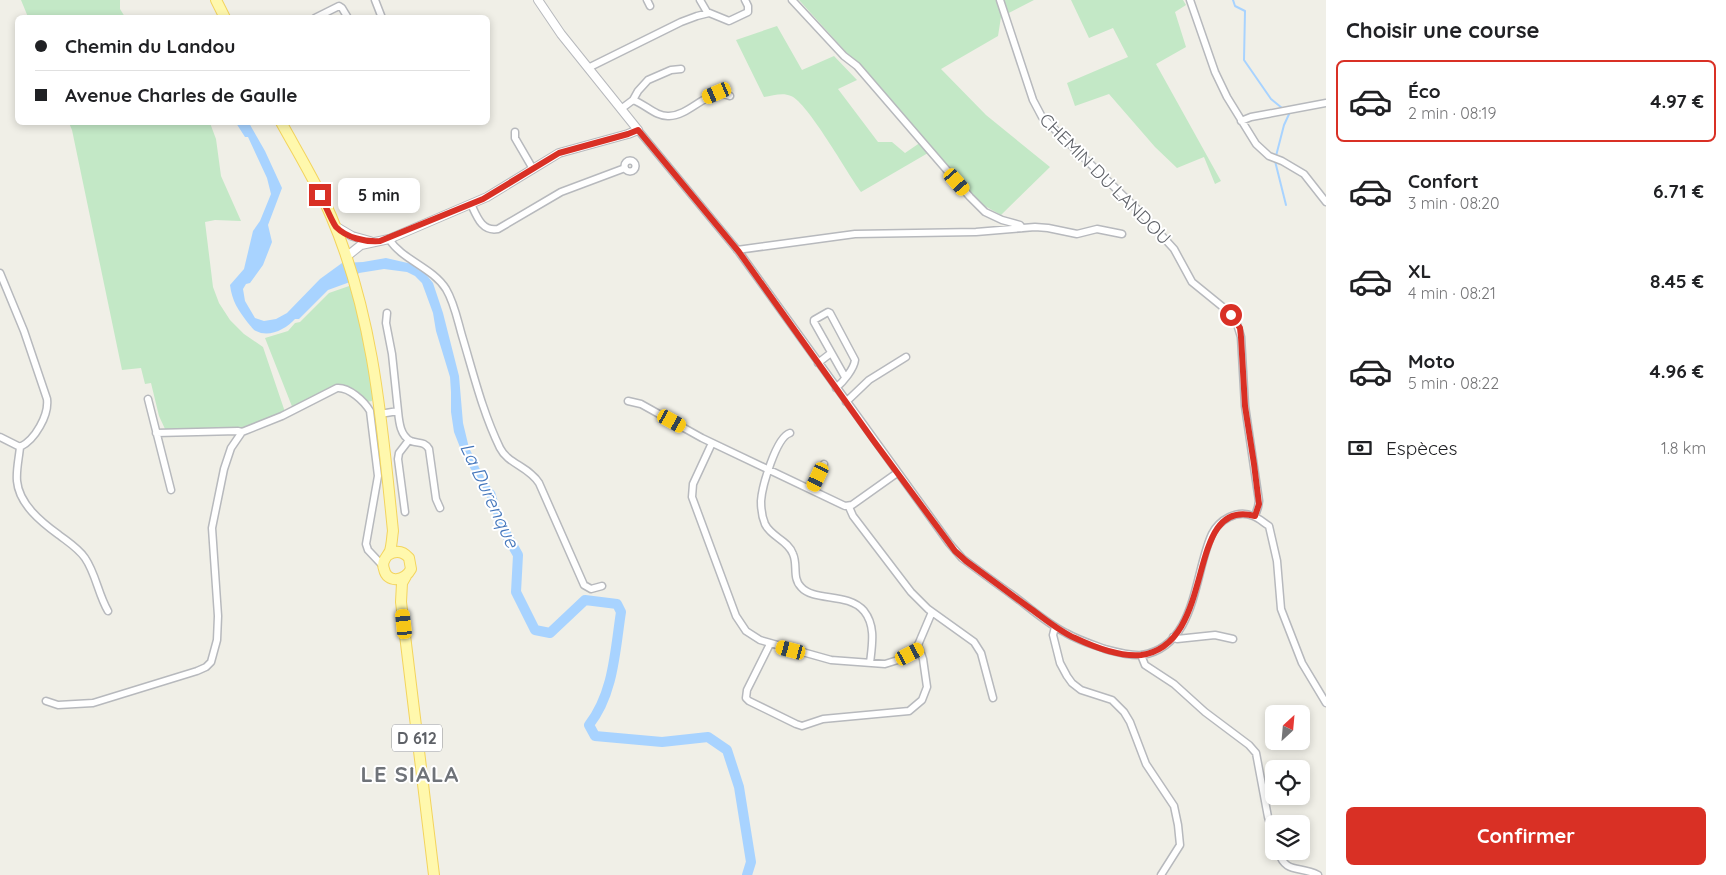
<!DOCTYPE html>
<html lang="fr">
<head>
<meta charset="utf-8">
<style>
	body { margin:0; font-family:Quicksand,sans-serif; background:#f6f6f6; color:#202124; height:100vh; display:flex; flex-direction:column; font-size:19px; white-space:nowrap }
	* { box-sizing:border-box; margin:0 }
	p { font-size:16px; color:#757577 }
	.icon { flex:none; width:28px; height:28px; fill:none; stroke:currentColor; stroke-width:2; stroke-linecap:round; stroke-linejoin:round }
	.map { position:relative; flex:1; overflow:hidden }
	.sheet { display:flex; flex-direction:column; background:#fff; width:400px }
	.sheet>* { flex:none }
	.guide { position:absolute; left:15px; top:15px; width:475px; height:110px; border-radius:8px; box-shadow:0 2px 8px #0003; display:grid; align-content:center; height:110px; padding:0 20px; background:#fff }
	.needle { width:32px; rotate:26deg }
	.controls { position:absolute; left:1265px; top:705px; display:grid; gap:10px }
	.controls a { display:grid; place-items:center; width:45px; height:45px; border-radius:8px; background:#fff; box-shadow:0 2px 8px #0003; font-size:25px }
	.end { position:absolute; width:22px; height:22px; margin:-11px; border:6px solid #d93025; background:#fff; box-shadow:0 0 0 2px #fff }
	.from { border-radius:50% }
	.bubble { position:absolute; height:35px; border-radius:8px; background:#fff; box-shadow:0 2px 8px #0003; font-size:16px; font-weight:800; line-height:35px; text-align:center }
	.car { position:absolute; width:15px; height:30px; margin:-15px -8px; border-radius:6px; box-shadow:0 0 4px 1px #0007; background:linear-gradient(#f5c518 24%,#345 0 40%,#f5c518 0 76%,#345 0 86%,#f5c518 0) }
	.guide b { display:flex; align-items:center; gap:18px; height:48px; font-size:19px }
	.guide b+b { border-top:1px solid #e0e0e0 }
	.guide i { width:12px; height:12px; background:#202124 }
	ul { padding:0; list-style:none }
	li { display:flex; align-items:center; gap:15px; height:82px; margin:0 10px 8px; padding:0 10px; border:2px solid transparent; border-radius:8px }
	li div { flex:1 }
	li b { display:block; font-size:19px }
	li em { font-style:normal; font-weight:800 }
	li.selected { border-color:#d93025 }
	li>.icon { width:45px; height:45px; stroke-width:1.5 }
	h2 { padding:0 20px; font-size:22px; line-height:60px }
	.pay { display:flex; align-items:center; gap:12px; height:55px; padding:0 20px; font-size:19px }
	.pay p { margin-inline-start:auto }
	.cta { display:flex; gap:10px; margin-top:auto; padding:10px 20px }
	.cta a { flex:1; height:58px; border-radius:8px; background:#d93025; color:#fff; font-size:20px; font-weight:800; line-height:58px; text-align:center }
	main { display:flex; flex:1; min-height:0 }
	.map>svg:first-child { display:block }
	.green { fill:#c3e8c6 }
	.water { fill:#a8d3ff }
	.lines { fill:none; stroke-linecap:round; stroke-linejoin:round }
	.stream { stroke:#a8d3ff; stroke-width:2 }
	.river { stroke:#a8d3ff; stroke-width:10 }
	.minor-casing { stroke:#b7b9bd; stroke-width:9 }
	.tertiary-casing { stroke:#b7b9bd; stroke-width:10 }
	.primary-casing { stroke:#f3d45d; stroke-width:12 }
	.minor { stroke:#fff; stroke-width:6 }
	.tertiary { stroke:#fff; stroke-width:8 }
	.primary { stroke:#fff8ad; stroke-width:10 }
	.route { stroke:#d93025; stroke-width:6 }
	.labels { text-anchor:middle; stroke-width:4; stroke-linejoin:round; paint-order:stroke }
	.shield { fill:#fff; stroke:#8e9095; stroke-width:1 }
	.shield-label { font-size:16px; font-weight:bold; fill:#5e6167 }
	.street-label { font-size:18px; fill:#5e6167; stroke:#fff }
	.water-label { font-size:19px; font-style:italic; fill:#4577bc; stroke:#fff }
	.district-label { font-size:22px; font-weight:bold; letter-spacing:1px; fill:#6f7379; stroke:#fff }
</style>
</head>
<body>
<main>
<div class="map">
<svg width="1326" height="875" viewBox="0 0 1326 875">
	<rect width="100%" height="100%" fill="#f0efe7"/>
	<path class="green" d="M21,0H120V9L125,17H28Z
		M799,0H1034L1001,17L998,36L941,69L986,115L1050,167L1001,215L983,205L928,153L861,192C847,173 808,103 791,96C782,92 773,96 764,97L736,40L777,26L802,70L834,56L857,80L838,89L878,142H892L905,153L924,140L920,134Z
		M1071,0H1183L1186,5L1175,12L1186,47L1156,64L1221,181L1215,184L1204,157L1177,168L1155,147L1109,94L1075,106L1067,83L1128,57L1113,28L1089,38Z
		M69,123H210L216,139L221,176L241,221L215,220L205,222L213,287L219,303L230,320L244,334L263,347L285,412L243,429H165L159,416L151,383L145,384L141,368L122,370L72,130Z
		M352,285L367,344L373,396L372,401L367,402L349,387L341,386L293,409L265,338L288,331L295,323L300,322L329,293Z"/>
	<path class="water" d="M236,123H249L265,151L282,188L268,225L272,242L263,265L250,283L246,284L243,289L245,301L255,318L264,321L276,319L287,313L320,279L342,263L363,262L386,258L412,264L425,273L433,283L443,313L459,376L463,423L469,448L487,483L495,492L506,529L513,543L500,531L494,521L493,511L482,486L465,460L454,432L451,412V392L450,377L436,331L433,313L422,283L415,276L407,272L384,269L359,273L350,282L328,290L299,319H295C286,329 269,338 256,331C253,330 251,326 248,323C238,310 232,301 230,285L244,269L253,231L260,221L271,194L267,178L248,137H245Z"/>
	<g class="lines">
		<path class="stream" d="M1233,0L1235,6L1245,11L1244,60L1271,99L1282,108
			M1276,156L1284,125L1290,112
			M1275,161L1286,205"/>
		<path class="river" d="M504,530L518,555L516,592L535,630L550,633L585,600L617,604L621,612C615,650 614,693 589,725L595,736L662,742L708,737L727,750L739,787L751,862L747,875"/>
		<g class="minor-casing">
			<path id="minor" d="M375,0L382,18
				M647,0L650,6
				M700,0L707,12L729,21L748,12V6L745,0
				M792,0L844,56L857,66L970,197L985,212L1002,220L1020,225L1022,228
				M1000,0L1033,100L1042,117L1142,214L1174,249L1192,282L1224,308L1237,324L1241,337L1245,406L1259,501L1258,507L1255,516
				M1190,0L1215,72L1227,97L1256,144L1269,156L1282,161L1304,174L1326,202
				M315,18L339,6L342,8L348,18
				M588,68L681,22L697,16L709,13
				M633,100C645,104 656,117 669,116C692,115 707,87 730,96
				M621,109L633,100L638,91L648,80L671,70L681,69
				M1241,121L1251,117L1326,103
				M638,130L739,252L949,543L962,558C978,570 994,582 1011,594C1029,607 1046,623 1066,633C1078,640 1091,644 1105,649C1116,652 1130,656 1142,655C1197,646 1194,572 1212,534C1219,520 1237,509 1253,516C1259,518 1264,523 1269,526L1277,561L1281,609L1302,663L1326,703
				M515,132V138L533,169
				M624.5 166a5.5 5.5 0 1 1 11 0a5.5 5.5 0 1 1-11 0Z
				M471,204C477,217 482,232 498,229L561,192L625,168
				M389,239C402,260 432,267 446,289C455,304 458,323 463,339C474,376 483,413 500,448C508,464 528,466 539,483L584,585L591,589L602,586
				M737,250L855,234L976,232L1035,227L1048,228L1077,234L1097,229L1122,234
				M0,273L24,331L47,399C49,415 35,440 20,447
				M818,363L831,353
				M836,388C843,382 854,369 855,360L830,313L828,312L814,320V322L845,377
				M148,399L171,490
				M628,401L641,404L702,438L845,506L852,505L897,473
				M846,402L869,380L906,357
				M398,411C399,421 400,436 411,441C419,444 424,441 429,449L436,499L440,508
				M380,414L398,411L392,354L386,323L387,313
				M156,433L238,431L242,432
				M790,433C776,437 762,487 761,501C761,509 762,517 765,524C771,537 788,540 793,554C798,565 792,578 801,587C814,602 848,592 864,611C876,626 872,645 870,663
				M0,437L20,447
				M712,443L693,484L692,497L736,616L746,631L760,640L831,660L885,664L901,659L920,650
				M20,447C19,458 16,470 17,481C19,504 41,522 59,535C68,542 78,548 85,558C96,574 98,594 108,611
				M812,490L824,464
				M849,507L853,516L911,592L928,609L974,642L981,653L993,698
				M405,512L398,459L399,453L409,440
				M1055,627L1053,635L1060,663L1067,676L1072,683L1081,690L1112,700L1124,712L1130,722L1146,764L1174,806L1178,825L1180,845L1161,875
				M1173,637L1177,639L1215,635L1233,639
				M770,644L747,690L746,698L749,701L796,724L802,726L823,719L909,711L922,700L927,687L923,659L918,645L932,612
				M1141,655L1145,665L1174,684L1205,712L1249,745L1256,753L1268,817L1274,837
				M46,701L58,705L93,703L197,671L206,667L211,662L217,640L218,616L212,528L224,469L231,448L242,432L282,416L337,388C349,387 364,401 370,411L378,476L366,544L368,550L383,566
				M1278,851C1286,875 1299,865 1318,875"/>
		</g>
		<g class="tertiary-casing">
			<path id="tertiary" d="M335,226L352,236L370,241
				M346,257L361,245L389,239L487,197L559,153L628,134L638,130L561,34L538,0"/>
		</g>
		<g class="primary-casing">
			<path id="primary" d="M216,0L225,18
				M281,122C298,153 317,184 331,216C374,316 382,424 393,531C392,537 392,544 390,551C387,557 381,561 384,569C387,584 405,581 411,569L409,558C403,551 396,550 388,555
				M406,576L402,583L401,602L434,875"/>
		</g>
		<use href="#minor" class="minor"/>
		<use href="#tertiary" class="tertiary"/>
		<use href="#primary" class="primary"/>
	</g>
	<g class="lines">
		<path class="route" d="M320,195C324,202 332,222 336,227C347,238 365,242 380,241L483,199L559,153L628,134L638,130L739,252L873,440L955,551L966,561C988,577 1009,593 1031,609C1045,619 1059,631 1075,638C1094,647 1120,657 1141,655C1219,644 1183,496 1255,516L1259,504L1254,464L1245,406L1241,337L1240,328L1231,315"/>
	</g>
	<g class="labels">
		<rect class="shield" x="392" y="724.5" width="50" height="27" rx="4"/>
		<g class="shield-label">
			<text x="417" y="744">D 612</text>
		</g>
		<g class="street-label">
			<text transform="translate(1105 179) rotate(45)" y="6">CHEMIN DU LANDOU</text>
		</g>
		<g class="water-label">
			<text transform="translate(490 495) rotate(65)" y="7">La Durenque</text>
		</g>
		<g class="district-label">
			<text x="410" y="782">LE SIALA</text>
		</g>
	</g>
</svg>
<div class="controls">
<a><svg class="needle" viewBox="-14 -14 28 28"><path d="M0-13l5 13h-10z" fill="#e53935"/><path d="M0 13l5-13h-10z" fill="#757577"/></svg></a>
<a><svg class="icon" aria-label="locate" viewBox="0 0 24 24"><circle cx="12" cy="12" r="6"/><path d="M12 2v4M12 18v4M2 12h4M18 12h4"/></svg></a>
<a><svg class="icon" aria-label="layers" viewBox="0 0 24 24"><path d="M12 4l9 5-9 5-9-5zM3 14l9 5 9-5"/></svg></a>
</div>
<i class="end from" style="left:1231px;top:315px"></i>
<i class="end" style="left:320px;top:195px"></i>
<div class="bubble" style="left:338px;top:178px;width:82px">5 min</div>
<i class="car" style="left:717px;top:93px;rotate:247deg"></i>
<i class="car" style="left:957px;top:182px;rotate:139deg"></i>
<i class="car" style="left:672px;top:421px;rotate:119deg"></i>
<i class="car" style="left:818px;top:477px;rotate:205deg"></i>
<i class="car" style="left:404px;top:624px;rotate:354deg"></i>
<i class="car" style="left:791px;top:650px;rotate:285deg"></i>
<i class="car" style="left:910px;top:654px;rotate:63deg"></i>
<div class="guide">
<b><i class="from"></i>Chemin du Landou</b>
<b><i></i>Avenue Charles de Gaulle</b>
</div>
</div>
<section class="sheet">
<h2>Choisir une course</h2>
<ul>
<li class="selected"><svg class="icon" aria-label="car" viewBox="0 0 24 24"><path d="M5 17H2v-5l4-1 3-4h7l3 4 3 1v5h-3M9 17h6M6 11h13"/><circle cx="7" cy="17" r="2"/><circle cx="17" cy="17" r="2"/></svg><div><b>Éco</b><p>2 min · 08:19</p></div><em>4.97 €</em></li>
<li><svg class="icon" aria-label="car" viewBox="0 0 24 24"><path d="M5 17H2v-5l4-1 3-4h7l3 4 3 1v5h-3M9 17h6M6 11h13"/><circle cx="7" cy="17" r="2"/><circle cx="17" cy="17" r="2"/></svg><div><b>Confort</b><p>3 min · 08:20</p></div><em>6.71 €</em></li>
<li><svg class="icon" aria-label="car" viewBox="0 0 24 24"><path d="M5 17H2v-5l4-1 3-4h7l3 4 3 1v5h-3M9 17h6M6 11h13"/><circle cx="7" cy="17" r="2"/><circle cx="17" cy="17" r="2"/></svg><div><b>XL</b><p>4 min · 08:21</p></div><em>8.45 €</em></li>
<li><svg class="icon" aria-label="car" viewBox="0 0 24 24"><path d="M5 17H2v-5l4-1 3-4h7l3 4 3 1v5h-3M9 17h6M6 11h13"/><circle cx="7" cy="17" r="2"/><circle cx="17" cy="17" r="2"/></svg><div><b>Moto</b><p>5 min · 08:22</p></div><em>4.96 €</em></li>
</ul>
<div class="pay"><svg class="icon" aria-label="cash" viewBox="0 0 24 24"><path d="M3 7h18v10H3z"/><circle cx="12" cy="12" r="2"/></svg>Espèces<p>1.8 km</p></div>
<div class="cta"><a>Confirmer</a></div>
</section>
</main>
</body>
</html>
